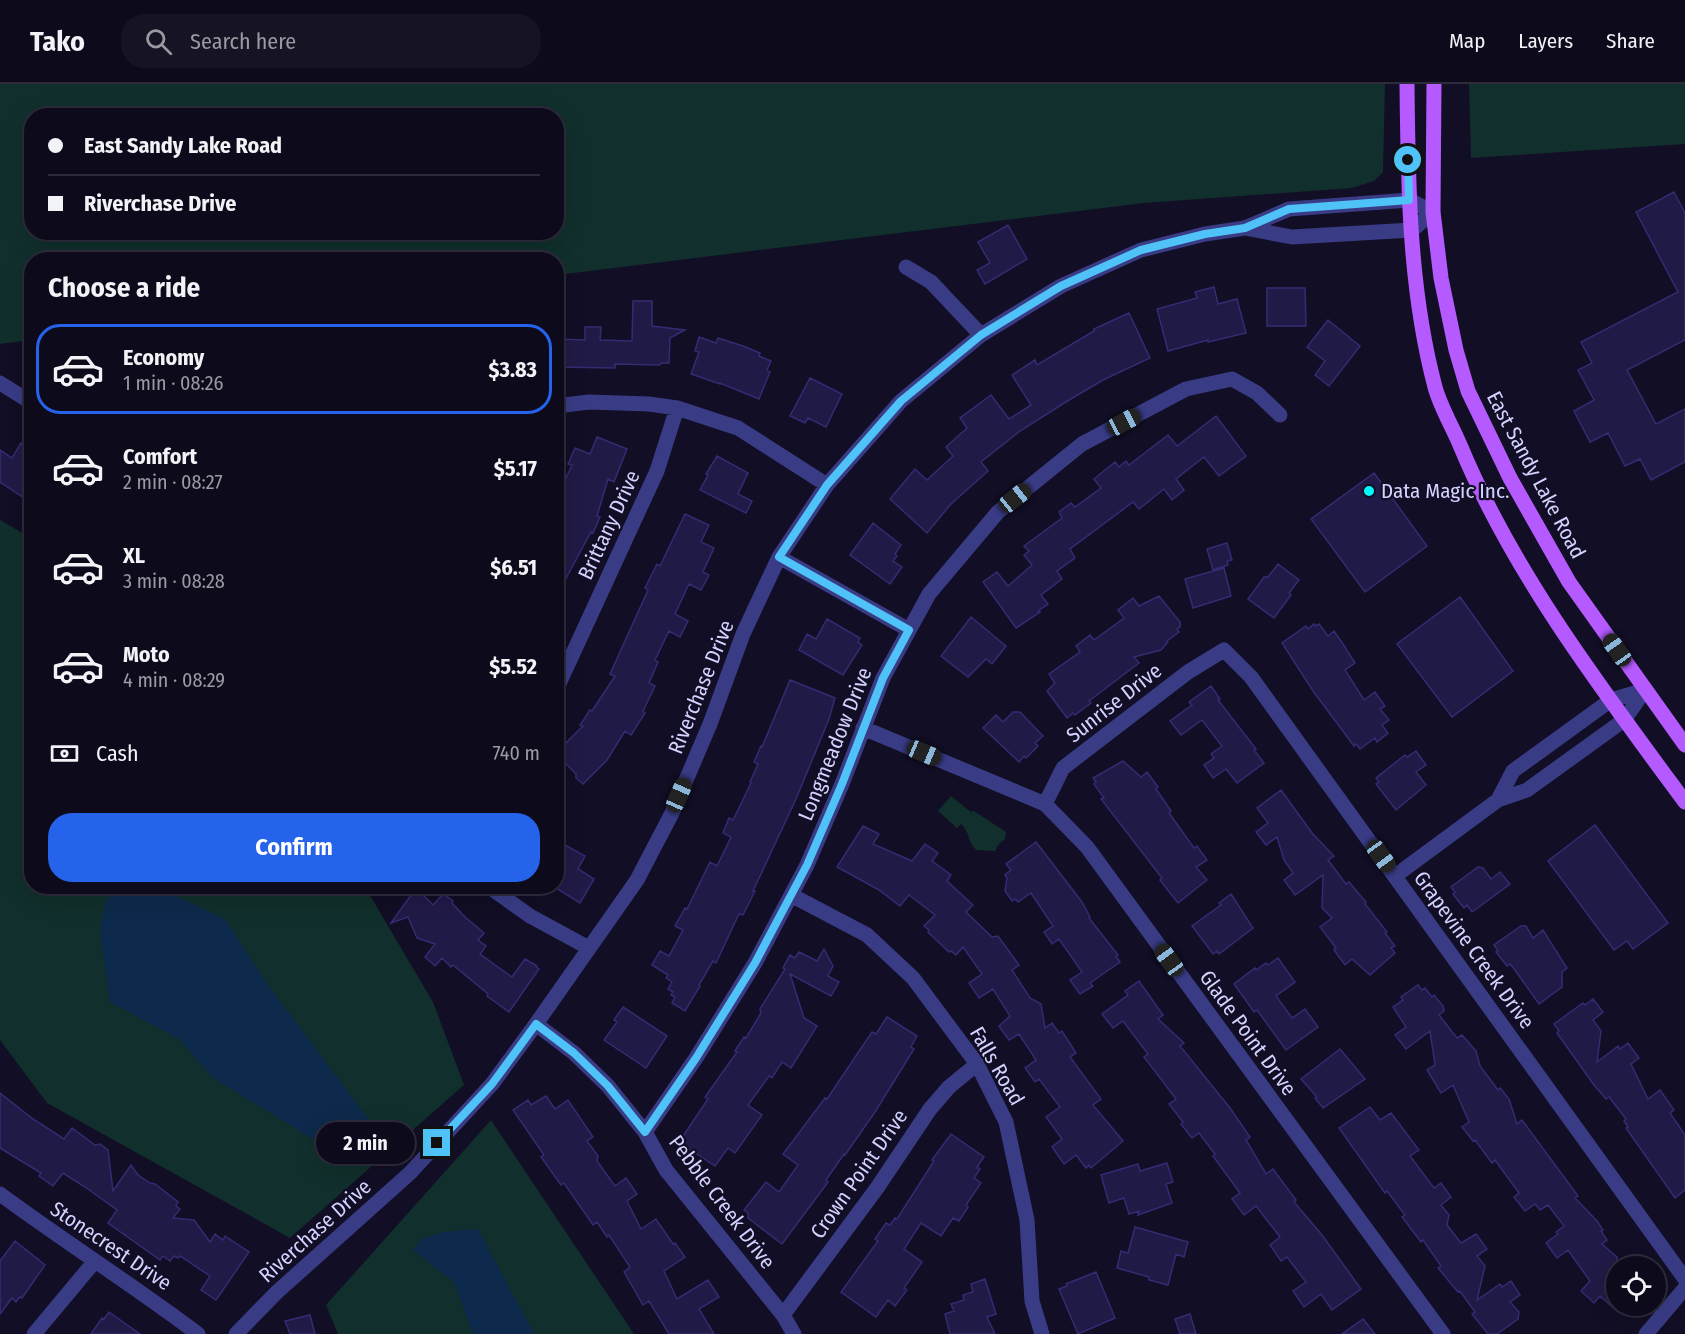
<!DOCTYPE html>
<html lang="en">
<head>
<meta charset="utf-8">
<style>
	body { margin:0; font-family:"Fira Sans Condensed",sans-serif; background:#161325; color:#f1f3f6; height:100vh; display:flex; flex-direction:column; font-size:22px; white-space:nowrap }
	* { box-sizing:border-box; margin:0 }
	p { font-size:20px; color:#9a9aa3 }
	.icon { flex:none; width:33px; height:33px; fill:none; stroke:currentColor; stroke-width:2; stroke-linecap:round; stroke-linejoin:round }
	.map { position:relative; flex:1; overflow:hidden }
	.drawer { position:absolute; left:24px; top:168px; width:540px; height:642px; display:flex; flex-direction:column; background:#0d0a1c; border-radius:24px; box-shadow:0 6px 24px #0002,0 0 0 2px #2d2b3b }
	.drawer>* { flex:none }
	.hud { position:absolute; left:24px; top:24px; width:540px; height:132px; border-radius:24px; box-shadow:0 6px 24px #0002,0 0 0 2px #2d2b3b; display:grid; align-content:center; height:132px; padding:0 24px; background:#0d0a1c }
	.buttons { position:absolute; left:1606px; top:1172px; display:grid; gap:12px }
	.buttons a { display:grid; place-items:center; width:60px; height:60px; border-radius:50%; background:#0d0a1c; box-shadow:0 6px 24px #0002,0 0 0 2px #2d2b3b; font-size:30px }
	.end { position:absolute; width:27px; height:27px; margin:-14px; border:8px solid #4fc3f7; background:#111; box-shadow:0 0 0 3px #111 }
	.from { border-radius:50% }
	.bubble { position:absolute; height:42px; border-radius:21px; background:#0d0a1c; box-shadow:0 6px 24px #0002,0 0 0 2px #2d2b3b; font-size:20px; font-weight:700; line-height:42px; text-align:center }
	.car { position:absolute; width:18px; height:36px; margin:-18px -9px; border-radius:8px; box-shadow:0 0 4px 2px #0007; background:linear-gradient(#222 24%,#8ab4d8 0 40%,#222 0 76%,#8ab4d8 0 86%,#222 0) }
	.hud b { display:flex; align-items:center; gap:21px; height:57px; font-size:22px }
	.hud b+b { border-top:2px solid #2d2b3b }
	.hud i { width:15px; height:15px; background:#f1f3f6 }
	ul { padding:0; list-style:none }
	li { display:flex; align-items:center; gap:18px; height:90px; margin:0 12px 9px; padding:0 12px; border:3px solid transparent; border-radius:24px }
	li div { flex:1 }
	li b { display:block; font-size:22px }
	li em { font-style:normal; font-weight:700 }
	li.selected { border-color:#2563eb }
	li>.icon { width:54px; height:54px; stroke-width:1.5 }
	h2 { padding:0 24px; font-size:27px; line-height:72px }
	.pay { display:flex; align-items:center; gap:15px; height:66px; padding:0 24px; font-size:22px }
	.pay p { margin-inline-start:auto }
	.cta { display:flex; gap:12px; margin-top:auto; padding:12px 24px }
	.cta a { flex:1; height:69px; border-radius:24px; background:#2563eb; color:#fff; font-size:24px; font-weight:700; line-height:69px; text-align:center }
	header { display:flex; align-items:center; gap:36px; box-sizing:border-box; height:84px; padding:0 30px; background:#0d0a1c; border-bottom:2px solid #2d2b3b }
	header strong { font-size:28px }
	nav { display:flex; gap:33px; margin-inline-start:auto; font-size:21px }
	.search { width:420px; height:54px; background:#161325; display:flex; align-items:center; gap:15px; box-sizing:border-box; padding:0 21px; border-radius:24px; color:#9a9aa3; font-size:22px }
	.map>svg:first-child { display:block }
	.green { fill:#112f2c; fill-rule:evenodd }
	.water { fill:#0d294b }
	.building { fill:#201a46; stroke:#342c73; stroke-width:1.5 }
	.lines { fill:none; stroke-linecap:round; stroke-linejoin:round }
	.minor { stroke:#393c85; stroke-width:15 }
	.major { stroke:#b45aff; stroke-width:15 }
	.route { stroke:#4fc3f7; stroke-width:8 }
	.poi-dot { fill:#00f8fe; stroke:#110e25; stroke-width:2 }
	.labels { text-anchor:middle; stroke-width:4.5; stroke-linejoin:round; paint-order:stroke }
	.street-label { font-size:21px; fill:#d4d3ff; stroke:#110e25 }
	.poi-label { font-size:21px; fill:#d4d3ff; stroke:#110e25; text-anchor:start }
</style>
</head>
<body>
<header>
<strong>Tako</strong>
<div class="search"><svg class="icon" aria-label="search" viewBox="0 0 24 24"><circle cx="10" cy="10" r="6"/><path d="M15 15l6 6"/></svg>Search here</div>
<nav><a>Map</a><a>Layers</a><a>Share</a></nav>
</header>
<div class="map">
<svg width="1685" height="1250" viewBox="0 0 1685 1250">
	<rect width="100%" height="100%" fill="#110e25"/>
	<path class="green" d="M0,0H1385L1383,88L1374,97L1352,104L1144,119L557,191L556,176H32L31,256L0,260ZM32,32H556V148H32Z
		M1469,0H1685V60L1471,74Z
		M0,436L31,454L32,802L365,803L433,918L464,1001L290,1154L47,1019L0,956Z
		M951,712L971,728L974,727L1006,748L1005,755L999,760L995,767L976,766C967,757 970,748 961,740L957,744L938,727Z
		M491,1036L634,1250H338L326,1221Z"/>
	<path class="water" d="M122,803H169L176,812L225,835L265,897L369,1036L334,1068L213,994L179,955L110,918L100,846L106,817Z
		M478,1145L534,1250H473L454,1198L413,1166L423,1154L443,1148Z"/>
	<path class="building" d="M1674,108L1685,129V256L1627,286L1656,340L1685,325V378L1651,396L1640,375L1625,382L1608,349L1590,358L1574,327L1594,316L1578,286L1592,279L1581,258L1678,208L1636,128Z
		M1008,141L1027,175L985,200L977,186L990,179L978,158Z
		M1214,203L1218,220L1237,215L1246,249L1208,258V256L1168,267L1157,225L1197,214L1195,208Z
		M1267,204H1305L1306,242H1267Z
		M633,217H652V242L685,246L670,254L669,279H661L660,281L615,280V284L556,283V255L585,256V243H601L600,256L632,257Z
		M1129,229L1150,274L1103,296L1069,316L1020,347L981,378L988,387L951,420L927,449L890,415L915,385L927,396L953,372L946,363L967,344L960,334L991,311L1009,335L1031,321L1012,291L1035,276L1037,281L1094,247V245Z
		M1328,236L1360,262L1329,302L1315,291L1325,277L1307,263Z
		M699,253L716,259L718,254L743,262L760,269L759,272L771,277L767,286L770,288L759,315L720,299V300L691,290L699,268L695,267Z
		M810,294L842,310L826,343L808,334L805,339L790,332Z
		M1216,332L1246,372L1219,392L1204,373L1176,395L1184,406L1172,416L1164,405L1139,425L1133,418L1070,465L1075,474L1057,487L1062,495L1041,511L1048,520L1038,527L1040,528L1016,544L983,498L997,488L1008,502L1032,481L1024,471L1029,467L1024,462L1062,434L1059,428L1071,419L1075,423L1101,404L1094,395L1115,378L1119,383L1126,377L1129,381L1168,351L1177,362Z
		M597,353L627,365L614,398L608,395L597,432L600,433L593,449L591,448L556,513V452L564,437L556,434V416L572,381L568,380L575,364L590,370Z
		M21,359L32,365V403L24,414L0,398V366L12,374Z
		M717,372L748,389L738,410L752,417L746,429L700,406L708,391L706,390Z
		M1374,389L1427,462L1365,508L1311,435Z
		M685,430L709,441L701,458L714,464L703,488L709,491L701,506L689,500L675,530L688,537L680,553L669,547L655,576L658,578L649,599L655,602L643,627L645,629L631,651L625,647L607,676L583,700L576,694V690L556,669L583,642L580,641L590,626L592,627L615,592L610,590L648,506L645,504L657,480L660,482Z
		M873,439L901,461L895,470L897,472L893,477L902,483L890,500L850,471Z
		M1227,459L1232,476L1227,477L1228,481L1213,486L1207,465Z
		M1278,480L1299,496L1289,509L1291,511L1274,534L1248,515L1264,493H1268Z
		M1224,484L1231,512L1193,524L1185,495Z
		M1159,512L1180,538V543L1177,545L1179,548L1167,557L1168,558L1161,566L1134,573L1139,579L1089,617L1091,619L1075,631L1073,629L1067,634L1047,607L1055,599L1049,590L1080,568L1076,562L1090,551L1094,556L1124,534L1118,526L1133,514L1139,522Z
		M1460,513L1513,587L1452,633L1397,560Z
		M971,533L1006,562L992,580L986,575L968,593L941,572Z
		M827,535L860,554L858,558L862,561L843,591L799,566L807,550L816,555Z
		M1314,540L1315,542L1319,540L1328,552L1334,547L1343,560L1355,579L1345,586L1364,616L1375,608L1385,622L1380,625L1389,636L1382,641L1388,649L1377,658L1375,654L1360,665L1356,660L1354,662L1313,607L1282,559L1306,542L1308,545Z
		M790,596L835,614L829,635L796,715L753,807H755L743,831L739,830L716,879L713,877L699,901L700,902L685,927L672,919L675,913L671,911L673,908L668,905L672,898L666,894L668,891L652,881L660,867L669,872L683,846L675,842L685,824L687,825L710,778L717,782L731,753L723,749L729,734L733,736L751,699L750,698L758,680L754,678L761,662L762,663Z
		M1211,602L1220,615L1218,616L1256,665L1254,666L1264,679L1237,699L1226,685L1213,694L1204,681L1214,674L1211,670L1222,662L1202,636L1181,651L1170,637L1192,621L1189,618Z
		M1013,628H1020L1043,652L1035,659L1038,662L1026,674L1024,672L1019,678L983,644L996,631L1003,638Z
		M1416,667L1426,681L1416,688L1426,701L1396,726L1376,700L1379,698L1376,694L1405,671L1407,673Z
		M1123,677L1141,693L1147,688L1158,703L1156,705L1171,727L1169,729L1194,764L1197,762L1207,776L1196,783L1207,796L1178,819L1160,796L1162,794L1101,715L1104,714L1094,700L1096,698L1093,694Z
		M1281,706L1312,749L1334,772L1328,776L1346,800L1349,798L1366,818L1365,820L1387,848L1385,849L1395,862L1391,864L1395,869L1370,891L1352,875L1345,881L1334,866L1336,864L1320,843L1332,834L1322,824L1323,791L1295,811L1284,796L1293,789L1284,776L1277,753L1266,761L1256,748L1268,739L1257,724Z
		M1595,741L1668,839L1633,865L1627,857L1614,866L1548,777Z
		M863,742L879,750L873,760L912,777L925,760L938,769L932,777L951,791L947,797L973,821L966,828L992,853L998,852L1019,881L1012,886L1030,914L1041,920L1045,944L1052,939L1059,949L1062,947L1076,969L1070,973L1101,1015L1093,1021L1123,1057L1091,1084L1089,1081L1086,1084L1076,1071L1064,1080L1052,1063L1062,1055L1046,1033L1060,1023L1039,995L1035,998L1025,984L1036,976L1019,950L1009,956L999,942L1010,932L993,905L979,914L969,899L982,890L963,863L956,871L951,867L949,868L928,848L929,846L924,842L935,831L909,811L900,822L879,806L837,783Z
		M556,756L585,772L578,785L594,795L580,819L556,804Z
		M1036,758L1082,818L1090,833L1089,834L1118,871L1116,872L1120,878L1090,899L1093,902L1080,910L1070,896L1082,888L1059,855L1052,860L1044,848L1053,842L1031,809L1018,818L1015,815L1012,817L1005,807L1007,794L1005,791L1011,786L1006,780Z
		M1478,783L1483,784L1491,795L1500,788L1510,800L1472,828L1467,821L1464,824L1453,810L1455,808L1451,803Z
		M416,804L433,821L443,810L453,817L452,819L465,833L484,849L478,856L486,862L480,870L512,893L525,875L537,882L536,883L539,885L509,928L487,912L488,910L453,881L451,883L442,874L435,882L425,873L435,860L417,854L408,833L391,839Z
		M1231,810L1253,844L1219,870L1217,867L1213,870L1192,842L1221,821L1219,819Z
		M1521,842H1526L1533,854L1543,846L1567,884L1562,888V903L1539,920L1515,886L1510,880L1507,882L1496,868L1498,867L1494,861Z
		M824,865L833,882L828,892L839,898L831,912L790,890L804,934L817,942L791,984L782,978L772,994L769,992L748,1021L762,1031L735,1069L728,1064L715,1082L679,1058L708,1015L705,1013L737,968L735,967L744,953L746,954L761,929L760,925L785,885L783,884L790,871L795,874L799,868L817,877Z
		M1278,874L1295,898L1276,912L1292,934L1305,925L1318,943L1286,966L1257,926L1254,928L1234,900L1255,884L1256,886L1266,879L1268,881Z
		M1139,897L1163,931L1158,935L1184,959L1180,962L1230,1024L1250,1053L1246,1056L1266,1090L1273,1085L1296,1116L1294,1118L1322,1151L1361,1205L1332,1226L1321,1210L1304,1223L1293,1207L1306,1198L1287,1173L1281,1177L1270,1161L1280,1153L1256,1122L1244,1131L1232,1115L1240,1109L1213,1072L1215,1070L1199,1049L1192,1054L1181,1040L1183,1038L1169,1020L1176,1015L1144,973L1148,970L1123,937L1113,944L1102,930L1128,911L1125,907Z
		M1418,901L1422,906L1425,904L1432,913L1434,911L1443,922L1444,927L1439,931L1457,954L1462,951L1476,967L1480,982L1498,1006L1500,1004L1509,1015L1517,1040L1522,1036L1578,1112L1575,1114L1597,1137L1603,1146L1601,1147L1607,1156L1602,1160L1617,1173V1227L1600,1212L1594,1219L1581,1207L1590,1197L1568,1166L1557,1174L1546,1159L1558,1150L1556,1148L1564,1142L1548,1121L1540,1126L1535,1120L1525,1127L1514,1113L1519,1109L1495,1076L1492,1079L1475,1056L1473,1057L1462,1043L1469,1038L1453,1001L1441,1009L1427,986L1435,981L1430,947L1406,965L1395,951L1406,943L1393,923L1403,916L1401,913Z
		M1593,915L1603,928L1593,936L1601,947L1597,978L1618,962L1620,965L1628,959L1639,974L1631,980L1648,1015L1660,1006L1674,1026L1670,1029L1685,1051V1106L1675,1114L1626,1044L1628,1043L1624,1037L1626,1035L1609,1013L1606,1015L1594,1001L1557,949L1559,947L1554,940L1583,919L1585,921Z
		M623,923L667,952L646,984L604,956L617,938L614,936Z
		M887,933L917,952L911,963L914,965L875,1028L845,1071L844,1070L826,1096L828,1098L782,1160L748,1134V1129L744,1126L766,1098L779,1108L798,1081L783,1070L825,1014L827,1015L872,948L876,950Z
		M1340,965L1365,995L1323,1024L1315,1014L1317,1013L1301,995Z
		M0,1009L33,1035L64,1055L72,1044L95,1061L100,1060L108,1066L113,1107L131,1081L138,1091L150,1099L155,1100L178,1118L176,1122L180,1125L173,1134L194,1136L210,1158L215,1150L223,1156L225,1152L249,1168L216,1216L201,1206L210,1192L180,1172L178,1174L174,1172L170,1177L163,1172L160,1176L108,1139L117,1126L85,1103L63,1089L53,1102L39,1092L41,1089L0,1064Z
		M546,1012L555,1025L568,1016L593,1053L587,1057L598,1072L597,1077L615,1102L626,1094L637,1110L627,1117L641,1145L656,1135L673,1160L675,1159L685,1173L664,1187L677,1215L708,1196L719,1213L699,1225L714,1250H669L649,1217L643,1221L624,1188L630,1183L609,1151L607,1153L597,1138L593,1141L564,1099L561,1101L541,1073L544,1071L513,1026L528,1016L531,1021Z
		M1370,1023L1380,1036L1391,1029L1419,1066L1410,1072L1434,1104L1441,1099L1451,1113L1441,1121L1449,1131L1447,1141L1461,1159L1476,1150L1487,1165L1477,1172L1485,1182L1477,1216L1500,1200L1502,1203L1511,1197L1520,1211L1510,1218L1519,1228L1518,1235L1497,1250H1488L1472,1230L1475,1228L1460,1207L1458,1208L1438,1184L1441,1182L1423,1156L1421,1158L1402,1133L1405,1131L1387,1107L1385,1109L1339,1044Z
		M951,1050L984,1073L977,1083L980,1085L974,1094L981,1099L966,1121L968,1123L959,1137L953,1134L941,1152L921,1139L904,1165L922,1178L904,1204L907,1206L895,1222L888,1216L876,1233L841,1208L878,1157L875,1155L886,1139L890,1141L895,1134L897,1135L934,1077L932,1076Z
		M1167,1079L1173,1098L1166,1100L1172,1119L1138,1131L1139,1127L1129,1130L1124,1114L1109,1119L1101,1091L1138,1080L1140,1087Z
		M1135,1143L1188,1158L1184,1173L1176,1170L1168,1201L1149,1196V1193L1117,1184L1121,1167L1128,1169Z
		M15,1157L45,1181L22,1214L20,1213L16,1218L12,1214L0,1230V1177Z
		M1096,1188L1115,1234L1078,1250L1059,1205L1067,1202L1066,1200Z
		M985,1195L996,1230L987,1233L995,1250H950L945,1230L954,1227L951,1220L964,1216L963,1211L973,1208L971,1200Z
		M109,1228L140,1250H91L102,1234L104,1235Z
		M1190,1230L1196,1250H1180L1175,1235Z
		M310,1231L315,1250H290L285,1237Z
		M1363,1235L1375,1250H1342Z"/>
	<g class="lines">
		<path class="minor" d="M906,183L931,198L981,251
			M0,299L32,319
			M556,322L589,318L649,320L677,324L738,344L827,401
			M779,473L909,546
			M556,606L657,387L677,324
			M863,644L1045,720L1087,763L1443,1250
			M1498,716L1513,687L1611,616L1645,606
			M1045,720L1063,684L1188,588L1224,566L1251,593L1685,1195
			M1395,792L1498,716L1527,706L1624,636L1645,606
			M488,802L530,832L589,864
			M791,811L867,851L913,894L977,980L1006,1038L1027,1136L1032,1217L1042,1250
			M536,940L574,969L608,1002L645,1048L666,1086L783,1231L794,1250
			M645,1048L696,974L755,879L807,781L842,700L883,594L929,510L998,428L1082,360L1186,305L1232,295L1257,309L1280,331
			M0,1110C65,1158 133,1201 198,1250
			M783,1231L877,1104L930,1025L949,1003L977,980
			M34,1250L95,1177
			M236,1250L277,1208L410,1089L492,1000L536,940L637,796L672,729L710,640L743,550L779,473L827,401L901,317L981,251L1061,202L1141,166L1205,150L1245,144L1289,125L1409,116L1433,128L1412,146L1292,153L1245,144
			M1646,1250L1685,1204"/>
		<path class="major" d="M1407,0C1408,101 1409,205 1435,303C1440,322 1452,342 1460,361C1513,489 1603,607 1685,718
			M1434,0L1433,128L1441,194L1456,266L1468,307L1510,394L1569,498L1685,661"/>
	</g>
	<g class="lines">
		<path class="route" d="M437,1059L492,1000L536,940L574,969L608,1002L645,1048L696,974L755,879L807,781L842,700L883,594L909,546L779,473L827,401L901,317L981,251L1061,202L1141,166L1205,150L1245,144L1289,125L1409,116L1408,76"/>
	</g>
	<circle class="poi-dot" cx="1369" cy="407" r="6"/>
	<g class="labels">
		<g class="street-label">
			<text transform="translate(1536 391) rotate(62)" y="7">East Sandy Lake Road</text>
			<text transform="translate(609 441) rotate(-65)" y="7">Brittany Drive</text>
			<text transform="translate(701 603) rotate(-68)" y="7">Riverchase Drive</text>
			<text transform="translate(1114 619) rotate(-38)" y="7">Sunrise Drive</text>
			<text transform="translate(835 660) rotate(-68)" y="7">Longmeadow Drive</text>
			<text transform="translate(1474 866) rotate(54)" y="7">Grapevine Creek Drive</text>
			<text transform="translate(1248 949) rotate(54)" y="7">Glade Point Drive</text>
			<text transform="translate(997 982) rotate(60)" y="7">Falls Road</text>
			<text transform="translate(859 1090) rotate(-55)" y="7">Crown Point Drive</text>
			<text transform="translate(722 1118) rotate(53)" y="7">Pebble Creek Drive</text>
			<text transform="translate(315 1147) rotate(-42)" y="7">Riverchase Drive</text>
			<text transform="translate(111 1162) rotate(34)" y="7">Stonecrest Drive</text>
		</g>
		<g class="poi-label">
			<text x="1381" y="414">Data Magic Inc.</text>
		</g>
	</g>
</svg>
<div class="buttons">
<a><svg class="icon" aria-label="locate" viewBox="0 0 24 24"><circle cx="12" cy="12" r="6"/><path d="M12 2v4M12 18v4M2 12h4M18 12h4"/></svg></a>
</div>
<i class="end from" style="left:1408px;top:76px"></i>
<i class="end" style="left:437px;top:1059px"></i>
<div class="bubble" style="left:316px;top:1038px;width:99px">2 min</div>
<i class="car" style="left:1124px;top:338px;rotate:62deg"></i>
<i class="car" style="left:1015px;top:414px;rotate:51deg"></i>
<i class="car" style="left:1617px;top:566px;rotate:325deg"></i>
<i class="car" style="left:924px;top:669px;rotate:113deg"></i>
<i class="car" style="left:679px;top:711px;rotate:24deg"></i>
<i class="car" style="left:1381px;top:772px;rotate:144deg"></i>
<i class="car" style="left:1169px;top:876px;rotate:324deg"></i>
<div class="hud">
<b><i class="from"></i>East Sandy Lake Road</b>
<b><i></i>Riverchase Drive</b>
</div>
<section class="drawer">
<h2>Choose a ride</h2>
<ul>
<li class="selected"><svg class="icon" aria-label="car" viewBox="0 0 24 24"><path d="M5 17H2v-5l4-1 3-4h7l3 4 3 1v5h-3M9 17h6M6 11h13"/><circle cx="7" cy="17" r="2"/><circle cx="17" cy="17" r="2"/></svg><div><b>Economy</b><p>1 min · 08:26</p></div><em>$3.83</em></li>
<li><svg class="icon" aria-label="car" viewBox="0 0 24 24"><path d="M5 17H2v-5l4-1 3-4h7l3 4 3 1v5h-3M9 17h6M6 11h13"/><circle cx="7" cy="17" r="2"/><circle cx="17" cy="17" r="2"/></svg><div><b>Comfort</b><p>2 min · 08:27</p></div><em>$5.17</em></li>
<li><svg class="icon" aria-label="car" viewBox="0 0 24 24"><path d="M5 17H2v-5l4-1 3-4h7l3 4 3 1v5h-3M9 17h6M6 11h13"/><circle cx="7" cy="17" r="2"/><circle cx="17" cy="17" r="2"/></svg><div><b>XL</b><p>3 min · 08:28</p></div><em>$6.51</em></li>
<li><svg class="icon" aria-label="car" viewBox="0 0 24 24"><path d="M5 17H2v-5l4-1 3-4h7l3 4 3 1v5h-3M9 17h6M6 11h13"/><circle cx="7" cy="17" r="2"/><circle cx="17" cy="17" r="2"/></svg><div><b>Moto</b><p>4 min · 08:29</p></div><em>$5.52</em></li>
</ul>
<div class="pay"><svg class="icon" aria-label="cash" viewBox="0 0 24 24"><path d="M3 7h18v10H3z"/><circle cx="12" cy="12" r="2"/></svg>Cash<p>740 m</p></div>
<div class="cta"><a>Confirm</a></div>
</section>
</div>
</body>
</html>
